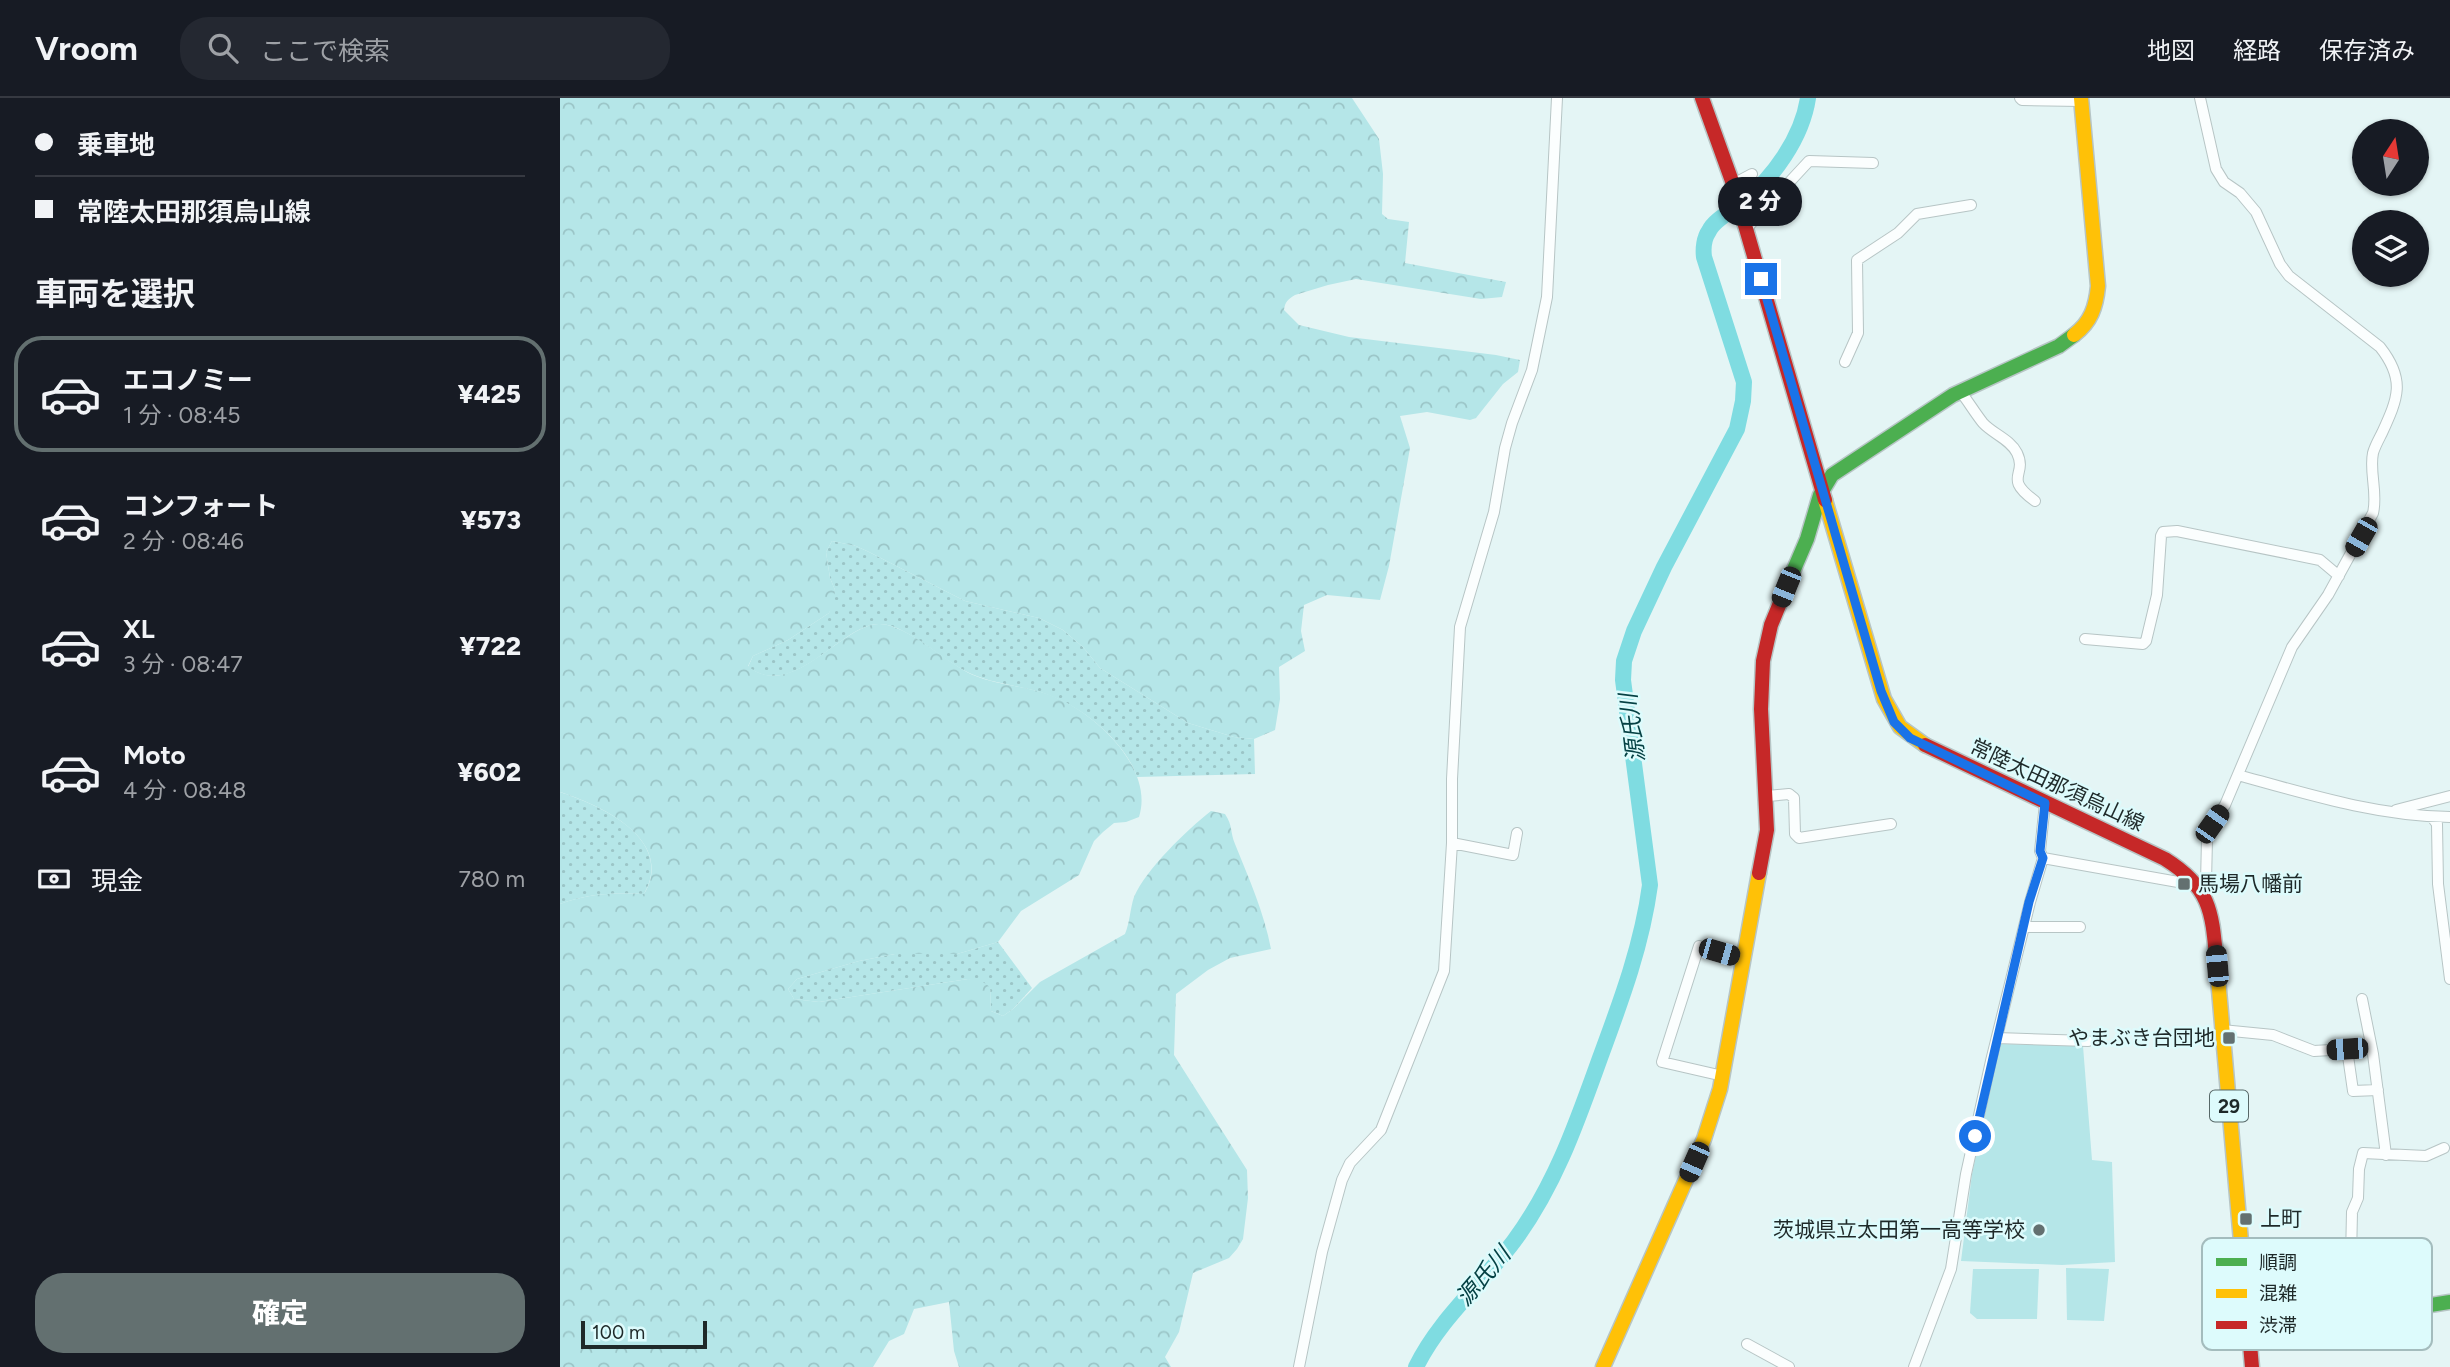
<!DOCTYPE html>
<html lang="ja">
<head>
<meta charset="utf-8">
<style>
	body { margin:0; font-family:Figtree,"Noto Sans JP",sans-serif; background:#242831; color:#f1f3f6; height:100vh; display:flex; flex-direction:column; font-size:26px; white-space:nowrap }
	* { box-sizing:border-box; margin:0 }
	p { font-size:23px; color:#9ea1a6 }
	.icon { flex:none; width:38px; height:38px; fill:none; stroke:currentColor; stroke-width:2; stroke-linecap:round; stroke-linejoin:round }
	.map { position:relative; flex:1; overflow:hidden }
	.side { display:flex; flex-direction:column; background:#171b24; width:560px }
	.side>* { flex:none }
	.banner { display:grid; align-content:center; height:154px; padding:0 35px; background:#171b24 }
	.needle { width:46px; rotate:12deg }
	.buttons { position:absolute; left:1792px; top:21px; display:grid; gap:14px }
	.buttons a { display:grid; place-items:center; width:77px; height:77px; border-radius:50%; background:#171b24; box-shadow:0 2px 5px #0004; font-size:35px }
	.scale { position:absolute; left:21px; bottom:18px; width:126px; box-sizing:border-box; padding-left:7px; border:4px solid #1e2929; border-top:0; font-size:19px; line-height:24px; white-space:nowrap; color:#1e2929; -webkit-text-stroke:5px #ddfbfc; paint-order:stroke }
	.end { position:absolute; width:32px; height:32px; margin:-16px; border:9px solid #1a73e8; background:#fff; box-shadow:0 0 0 4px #fff }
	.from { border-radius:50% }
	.bubble { position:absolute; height:49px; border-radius:24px; background:#171b24; box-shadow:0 2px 5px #0004; font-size:23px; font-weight:800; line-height:49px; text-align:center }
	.car { position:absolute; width:21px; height:42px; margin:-21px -10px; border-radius:9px; box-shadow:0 0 5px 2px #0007; background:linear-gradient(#222 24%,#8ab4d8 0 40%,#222 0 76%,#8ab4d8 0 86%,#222 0) }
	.banner b { display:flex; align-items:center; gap:24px; height:66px; font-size:26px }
	.banner b+b { border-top:2px solid #363941 }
	.banner i { width:18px; height:18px; background:#f1f3f6 }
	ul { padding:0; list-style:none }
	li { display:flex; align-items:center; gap:21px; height:116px; margin:0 14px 10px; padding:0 21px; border:4px solid transparent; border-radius:28px }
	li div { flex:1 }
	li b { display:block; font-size:26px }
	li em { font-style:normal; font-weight:800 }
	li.active { border-color:#637070 }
	li>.icon { width:63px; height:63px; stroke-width:1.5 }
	h2 { padding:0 35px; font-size:32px; line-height:84px }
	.pay { display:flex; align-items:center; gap:18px; height:77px; padding:0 35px; font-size:26px }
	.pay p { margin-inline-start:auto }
	.cta { display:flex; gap:14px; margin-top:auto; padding:14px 35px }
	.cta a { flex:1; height:80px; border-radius:28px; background:#637070; color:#fff; font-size:28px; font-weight:800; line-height:80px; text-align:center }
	header { display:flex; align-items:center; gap:42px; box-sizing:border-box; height:98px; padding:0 35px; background:#171b24; border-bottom:2px solid #363941 }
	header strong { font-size:33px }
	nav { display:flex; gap:38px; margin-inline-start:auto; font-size:24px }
	.search { width:490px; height:63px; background:#242831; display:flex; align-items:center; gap:18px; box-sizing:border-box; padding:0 24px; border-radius:28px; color:#9ea1a6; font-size:26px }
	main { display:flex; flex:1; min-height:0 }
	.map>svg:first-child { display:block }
	.grass { fill:url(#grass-dots) }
	.forest { fill:url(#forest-crowns) }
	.pitch { fill:#b5e6e8 }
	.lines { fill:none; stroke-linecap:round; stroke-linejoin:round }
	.river { stroke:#7fdce1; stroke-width:16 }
	.street-casing { stroke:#b7c5c5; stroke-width:12 }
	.fast-casing { stroke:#b7c5c5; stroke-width:17 }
	.slow-casing { stroke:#b7c5c5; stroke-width:17 }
	.jam-casing { stroke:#b7c5c5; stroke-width:17 }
	.street { stroke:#fbfefe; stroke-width:10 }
	.fast { stroke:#4caf50; stroke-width:14 }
	.slow { stroke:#ffc107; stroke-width:14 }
	.jam { stroke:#c62828; stroke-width:14 }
	.route { stroke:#1a73e8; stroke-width:9 }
	.poi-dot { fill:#637070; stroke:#ddfbfc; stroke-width:2.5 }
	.labels { text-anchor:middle; stroke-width:5; stroke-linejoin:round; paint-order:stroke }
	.shield { fill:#ddfbfc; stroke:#576868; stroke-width:2 }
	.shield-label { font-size:19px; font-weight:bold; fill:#1e2929 }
	.street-label { font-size:21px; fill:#1e2929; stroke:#ddfbfc }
	.poi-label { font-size:21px; fill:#1e2929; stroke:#ddfbfc; text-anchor:start }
	.water-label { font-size:23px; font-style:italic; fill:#054144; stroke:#ddfbfc }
	.key { fill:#ddfbfc; stroke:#a4bcbd; stroke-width:2 }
	.key-label { font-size:19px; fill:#1e2929 }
</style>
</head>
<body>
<header>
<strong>Vroom</strong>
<div class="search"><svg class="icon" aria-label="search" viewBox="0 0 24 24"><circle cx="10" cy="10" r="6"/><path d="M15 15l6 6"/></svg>ここで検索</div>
<nav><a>地図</a><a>経路</a><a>保存済み</a></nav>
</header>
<main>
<section class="side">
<div class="banner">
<b><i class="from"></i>乗車地</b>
<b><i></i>常陸太田那須烏山線</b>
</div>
<h2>車両を選択</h2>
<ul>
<li class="active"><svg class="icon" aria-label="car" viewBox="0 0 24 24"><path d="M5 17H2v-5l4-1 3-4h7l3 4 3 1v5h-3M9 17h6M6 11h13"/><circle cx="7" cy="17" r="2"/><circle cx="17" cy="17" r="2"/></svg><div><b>エコノミー</b><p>1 分 · 08:45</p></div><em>¥425</em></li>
<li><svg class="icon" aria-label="car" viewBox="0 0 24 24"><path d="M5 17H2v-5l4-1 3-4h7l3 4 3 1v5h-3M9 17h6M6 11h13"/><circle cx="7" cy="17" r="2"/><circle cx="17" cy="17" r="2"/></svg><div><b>コンフォート</b><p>2 分 · 08:46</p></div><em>¥573</em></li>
<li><svg class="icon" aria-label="car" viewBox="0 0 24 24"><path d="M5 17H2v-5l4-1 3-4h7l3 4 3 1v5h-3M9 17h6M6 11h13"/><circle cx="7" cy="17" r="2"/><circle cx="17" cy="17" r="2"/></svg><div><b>XL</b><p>3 分 · 08:47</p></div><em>¥722</em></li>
<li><svg class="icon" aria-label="car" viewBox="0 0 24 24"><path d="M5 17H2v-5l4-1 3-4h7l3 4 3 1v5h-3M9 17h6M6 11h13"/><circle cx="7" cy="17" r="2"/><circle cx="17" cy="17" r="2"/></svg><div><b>Moto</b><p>4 分 · 08:48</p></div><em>¥602</em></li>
</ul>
<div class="pay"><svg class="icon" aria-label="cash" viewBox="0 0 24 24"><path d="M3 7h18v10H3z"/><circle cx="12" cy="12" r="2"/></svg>現金<p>780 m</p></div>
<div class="cta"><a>確定</a></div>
</section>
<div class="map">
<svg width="1890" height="1269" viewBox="0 0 1890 1269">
	<defs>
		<pattern id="grass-dots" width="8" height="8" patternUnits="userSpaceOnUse" patternTransform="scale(1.75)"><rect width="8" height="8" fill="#b5e6e8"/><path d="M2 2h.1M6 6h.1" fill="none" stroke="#9bc5c7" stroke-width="1.8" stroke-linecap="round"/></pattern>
		<pattern id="forest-crowns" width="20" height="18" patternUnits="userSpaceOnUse" patternTransform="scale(1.75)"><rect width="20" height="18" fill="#b5e6e8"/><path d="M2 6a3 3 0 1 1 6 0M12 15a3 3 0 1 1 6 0" fill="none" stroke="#9bc5c7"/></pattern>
	</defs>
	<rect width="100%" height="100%" fill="#e4f5f5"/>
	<path class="grass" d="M272,443L296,448L309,454L405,503L479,520L503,532L523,549L540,570L628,625L674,639L694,641L695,676L577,679C566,645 524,610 491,598C466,588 438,587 414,577C387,567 350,528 321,526C283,523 235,604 188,569L193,558L228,542L269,515L275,492L270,480L266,454Z
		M0,694C42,708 115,741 84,796C52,795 31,795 0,806Z
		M438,844L472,890L453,911L443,918L431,913L430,889L408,881L259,904L234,901L228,891L237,881L299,863L335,856H397Z"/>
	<path class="forest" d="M0,0H792L819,41L823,76L822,116L828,121L849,124L845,165L946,184L942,199L921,201L796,181L768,187L735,197C728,201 725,204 724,212L739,227L789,239L936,257L960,262L958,274L943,286L916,320L910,322L867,314L840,318L850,350L829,468L820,502L767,497L744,507L741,533L745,553L719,569L720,601L715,632L694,641L674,639L628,625L540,570L523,549L503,532L479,520L405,503L309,454L296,448L272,443L266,454L270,480L275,492L274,504L269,515L228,542L193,558L188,568C231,605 284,524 320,526C348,527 388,566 413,577C437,587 465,588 490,597C533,613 595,669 579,719L566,724L554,725L543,734L534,743L519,777L461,813L438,844L397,856H335L299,863L237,881L228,891L234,901L259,904L408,881L420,882L430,889L431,913L443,918L453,911L480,884L565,836C570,824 570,811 574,799C586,771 627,732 651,713L665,716C673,728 670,734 675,746C689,781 704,814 711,851L670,860L648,872L616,896L614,957L687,1072L688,1100L683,1141L677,1151L669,1160L633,1175L619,1234L605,1259L611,1269H399L394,1253L389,1204L354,1211L344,1236L329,1243L313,1269H0V806C31,795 52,795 84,796C116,742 41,707 0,694Z"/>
	<path class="pitch" d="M1440,946L1523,948L1532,1062L1552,1064L1555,1164L1502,1167L1401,1163L1412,1076Z
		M1506,1170L1549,1171L1544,1223L1507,1222Z
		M1413,1171H1479L1477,1221H1417L1410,1215Z"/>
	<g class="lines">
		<path class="river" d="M856,1269C880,1220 922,1186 954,1143C995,1088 1017,1024 1040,960C1061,903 1082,847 1090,787L1063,582L1064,563L1074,533L1104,469L1177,331L1183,303L1184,284L1144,159C1143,151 1144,140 1149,133C1154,122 1172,113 1182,105C1213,80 1242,40 1248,0"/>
		<g class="street-casing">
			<path id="street" d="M1460,0L1462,2L1521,3
				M1640,0L1656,71L1664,84L1680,95L1696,114L1720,166L1729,178L1820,249C1846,282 1838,300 1822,335C1819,341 1815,348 1813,355C1809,374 1818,395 1813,415L1768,497L1732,549L1665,707L1652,726L1647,741L1646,784L1641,789
				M1173,86L1192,76
				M1186,131L1249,63L1313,65
				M1285,264L1298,235L1297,162L1338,135L1357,116L1411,107
				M1400,293C1408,303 1415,315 1423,325C1433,336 1450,341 1457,355C1468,378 1442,379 1475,403
				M1525,541L1583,546L1586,543L1597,497L1601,438L1603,434L1617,433L1760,462L1779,478
				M1678,677C1747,696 1817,718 1890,719
				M1208,698L1229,696L1234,700L1235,736L1239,740L1331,726
				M1485,705L1480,753L1483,760L1618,784H1634
				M1836,712L1890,698
				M1872,719L1877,726L1878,786L1890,881
				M892,745L953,757L957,735
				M1464,829H1520
				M1802,901L1813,956L1826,1057
				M1662,932L1713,937L1754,953L1787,951L1793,993L1818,992
				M1437,940L1528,943
				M1163,978L1102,964L1139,848L1184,861
				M1791,1160L1792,1114L1798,1100L1799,1071L1803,1055L1866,1058L1884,1050
				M1187,1246L1229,1269
				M739,1269L762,1154L782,1082L790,1065L821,1032L884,873L892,745V681L900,529L934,414L945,350L952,325L972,272L987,199L997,0
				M1354,1269L1391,1171L1406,1076L1431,963L1470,804L1483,760"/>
		</g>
		<g class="fast-casing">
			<path id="fast" d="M1229,483L1247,441L1260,397L1272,377L1393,297L1499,248L1514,237
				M1689,1236L1890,1204"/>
		</g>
		<g class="slow-casing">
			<path id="slow" d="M1514,237C1531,224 1536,209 1538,188L1521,0
				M1265,402L1324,601L1340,629L1365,647
				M1657,869L1682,1155
				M1043,1269L1144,1041L1160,991L1199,775"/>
		</g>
		<g class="jam-casing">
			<path id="jam" d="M1142,0L1173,86L1265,402
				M1365,647L1605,761C1653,791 1652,816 1657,869
				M1199,775L1207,732L1201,611L1203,563L1211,527L1229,483
				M1682,1155L1692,1269"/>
		</g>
		<use href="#street" class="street"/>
		<use href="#fast" class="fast"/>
		<use href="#slow" class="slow"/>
		<use href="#jam" class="jam"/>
	</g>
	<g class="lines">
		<path class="route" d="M1201,181L1321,593L1334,624L1350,640L1485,705L1480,753L1483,760L1469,804L1415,1038"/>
	</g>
	<g class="poi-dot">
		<rect x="1617" y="779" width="14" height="14" rx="3.5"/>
		<rect x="1662" y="933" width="14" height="14" rx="3.5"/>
		<rect x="1679" y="1114" width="14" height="14" rx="3.5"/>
		<circle cx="1479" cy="1132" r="7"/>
	</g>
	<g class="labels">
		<rect class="shield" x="1650" y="992.5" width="38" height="31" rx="5"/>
		<g class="shield-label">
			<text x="1669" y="1015">29</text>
		</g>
		<g class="street-label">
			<text transform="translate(1497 687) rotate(25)" y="7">常陸太田那須烏山線</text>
		</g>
		<g class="poi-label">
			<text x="1638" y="793">馬場八幡前</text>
			<text x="1655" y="947" text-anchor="end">やまぶき台団地</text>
			<text x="1700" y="1128">上町</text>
			<text x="1465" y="1139" text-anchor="end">茨城県立太田第一高等学校</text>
		</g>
		<g class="water-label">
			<text transform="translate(1072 630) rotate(-97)" y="8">源氏川</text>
			<text transform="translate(923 1178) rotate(-49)" y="8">源氏川</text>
		</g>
	</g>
	<rect x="1642" y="1140" width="230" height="112" rx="10" class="key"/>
	<rect x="1656" y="1160" width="31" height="8" fill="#4caf50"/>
	<rect x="1656" y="1191" width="31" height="9" fill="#ffc107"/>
	<rect x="1656" y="1223" width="31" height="8" fill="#c62828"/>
	<g class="key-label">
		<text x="1699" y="1171">順調</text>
		<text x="1699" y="1202">混雑</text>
		<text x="1699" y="1234">渋滞</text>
	</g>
</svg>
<div class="buttons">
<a><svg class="needle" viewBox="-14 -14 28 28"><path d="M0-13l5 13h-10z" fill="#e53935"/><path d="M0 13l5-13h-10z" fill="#9ea1a6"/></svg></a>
<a><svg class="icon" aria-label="layers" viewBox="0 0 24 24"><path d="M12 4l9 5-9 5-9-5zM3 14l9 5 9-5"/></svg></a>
</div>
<div class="scale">100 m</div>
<i class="end from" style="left:1415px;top:1038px"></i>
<i class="end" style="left:1201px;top:181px"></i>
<div class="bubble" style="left:1158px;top:79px;width:84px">2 分</div>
<i class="car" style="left:1801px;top:439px;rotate:210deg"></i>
<i class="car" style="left:1226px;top:489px;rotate:202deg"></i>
<i class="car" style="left:1652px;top:726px;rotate:35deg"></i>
<i class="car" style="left:1159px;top:854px;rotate:106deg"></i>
<i class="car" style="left:1657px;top:868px;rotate:355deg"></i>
<i class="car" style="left:1787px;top:951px;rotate:266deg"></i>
<i class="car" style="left:1134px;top:1064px;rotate:204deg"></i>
</div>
</main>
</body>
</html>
